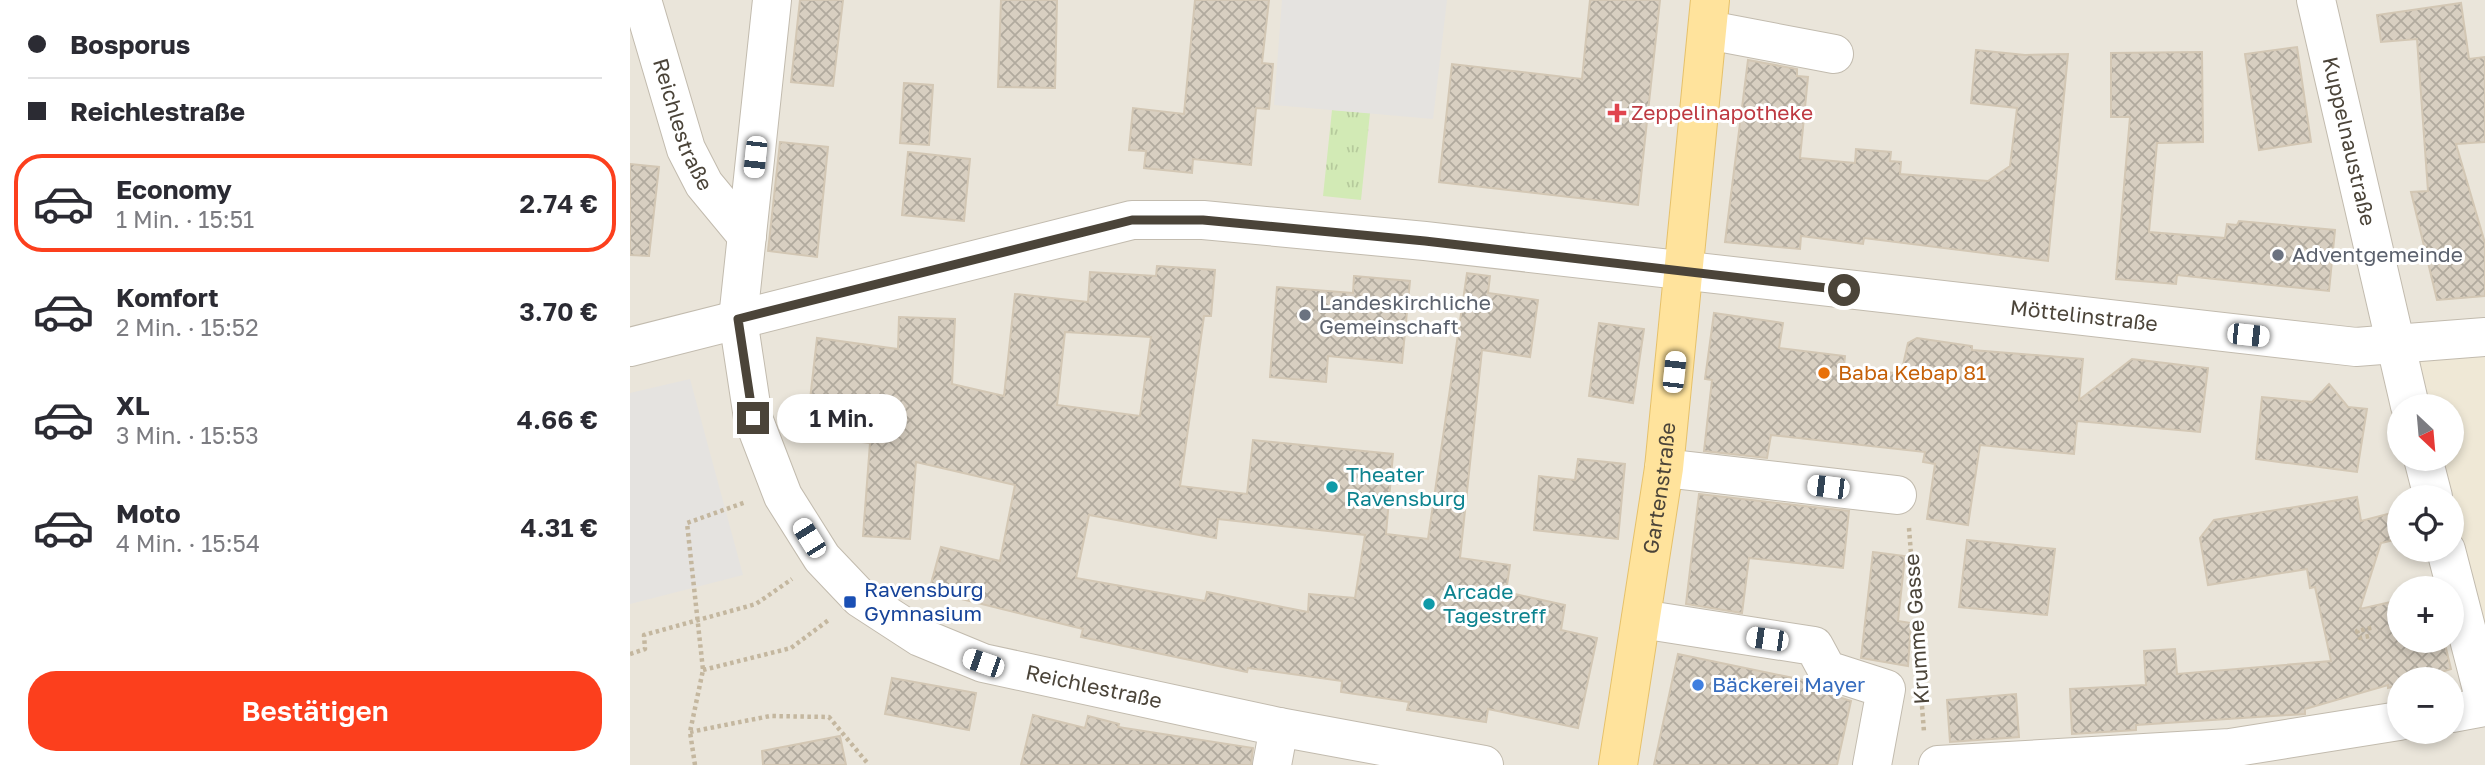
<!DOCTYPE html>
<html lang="de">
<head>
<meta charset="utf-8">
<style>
	body { margin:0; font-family:"Golos Text",sans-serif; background:#f7f7f7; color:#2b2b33; height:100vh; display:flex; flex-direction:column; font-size:26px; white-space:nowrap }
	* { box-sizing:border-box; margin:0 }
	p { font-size:23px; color:#7c7c81 }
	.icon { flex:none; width:38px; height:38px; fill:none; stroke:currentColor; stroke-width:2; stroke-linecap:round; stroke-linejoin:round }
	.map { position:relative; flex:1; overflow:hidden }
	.panel { display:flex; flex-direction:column; background:#fff; width:630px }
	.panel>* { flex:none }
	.top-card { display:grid; align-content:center; height:154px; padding:0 28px; background:#fff }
	.needle { width:46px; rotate:154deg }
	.controls { position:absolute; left:1757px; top:394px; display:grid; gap:14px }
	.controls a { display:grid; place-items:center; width:77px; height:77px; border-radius:50%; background:#fff; box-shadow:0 4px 10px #0003; font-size:35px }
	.end { position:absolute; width:32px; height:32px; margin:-16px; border:9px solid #4b4439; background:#fff; box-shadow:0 0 0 4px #fff }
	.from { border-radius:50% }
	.bubble { position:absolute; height:49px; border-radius:24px; background:#fff; box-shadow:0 4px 10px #0003; font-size:23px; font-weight:600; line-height:49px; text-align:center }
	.car { position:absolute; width:21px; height:42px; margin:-21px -10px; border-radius:9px; box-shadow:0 0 5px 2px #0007; background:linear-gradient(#fff 24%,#345 0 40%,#fff 0 76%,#345 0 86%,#fff 0) }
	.top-card b { display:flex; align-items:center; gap:24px; height:66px; font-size:26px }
	.top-card b+b { border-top:2px solid #e1e1e2 }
	.top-card i { width:18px; height:18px; background:#2b2b33 }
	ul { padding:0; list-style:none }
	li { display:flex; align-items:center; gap:21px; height:98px; margin:0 14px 10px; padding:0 14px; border:4px solid transparent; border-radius:28px }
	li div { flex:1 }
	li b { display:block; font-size:26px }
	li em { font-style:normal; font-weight:600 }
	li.selected { border-color:#fc3f1d }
	li>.icon { width:63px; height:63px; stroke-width:1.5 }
	.button { display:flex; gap:14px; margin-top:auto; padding:14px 28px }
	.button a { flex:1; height:80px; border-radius:28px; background:#fc3f1d; color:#fff; font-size:28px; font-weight:600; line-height:80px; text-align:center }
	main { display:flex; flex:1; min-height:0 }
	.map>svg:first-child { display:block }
	.residential { fill:#eae5da; fill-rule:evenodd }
	.education { fill:#efe8d6 }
	.grass { fill:url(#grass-tufts) }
	.parking { fill:#e5e3e0 }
	.building { fill:url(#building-cross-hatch); stroke:#d3c7b4; stroke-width:2; fill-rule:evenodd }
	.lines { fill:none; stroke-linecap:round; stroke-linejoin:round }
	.minor-casing { stroke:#c2bbae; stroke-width:40 }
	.major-casing { stroke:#e6c16a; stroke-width:40 }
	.path { stroke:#c4b79f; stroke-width:4.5; stroke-dasharray:3.5 3.5; stroke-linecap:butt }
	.minor { stroke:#fff; stroke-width:38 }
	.major { stroke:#ffe39c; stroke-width:38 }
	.route { stroke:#4b4439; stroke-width:9 }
	.health-dot { fill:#e0444e; stroke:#fff; stroke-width:2.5 }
	.worship-dot { fill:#6b7280; stroke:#fff; stroke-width:2.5 }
	.food-dot { fill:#e8710a; stroke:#fff; stroke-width:2.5 }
	.culture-dot { fill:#0f9aa8; stroke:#fff; stroke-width:2.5 }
	.transit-dot { fill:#1a4fb4; stroke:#fff; stroke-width:2.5 }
	.shop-dot { fill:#3f7fe0; stroke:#fff; stroke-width:2.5 }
	.labels { text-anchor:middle; stroke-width:6; stroke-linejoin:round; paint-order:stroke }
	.health-label { font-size:21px; fill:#be3a42; stroke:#fff; text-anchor:start }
	.street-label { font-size:21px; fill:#4b4439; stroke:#fff }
	.worship-label { font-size:21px; fill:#5b616d; stroke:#fff; text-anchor:start }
	.food-label { font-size:21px; fill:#c56008; stroke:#fff; text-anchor:start }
	.culture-label { font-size:21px; fill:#0d838f; stroke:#fff; text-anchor:start }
	.transit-label { font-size:21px; fill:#164399; stroke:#fff; text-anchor:start }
	.shop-label { font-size:21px; fill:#366cbe; stroke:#fff; text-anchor:start }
</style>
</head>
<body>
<main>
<section class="panel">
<div class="top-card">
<b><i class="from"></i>Bosporus</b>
<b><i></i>Reichlestraße</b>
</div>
<ul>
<li class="selected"><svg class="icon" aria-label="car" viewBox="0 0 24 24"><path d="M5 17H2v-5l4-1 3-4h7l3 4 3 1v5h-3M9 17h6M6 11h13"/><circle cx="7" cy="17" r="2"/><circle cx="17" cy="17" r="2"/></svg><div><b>Economy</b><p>1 Min. · 15:51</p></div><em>2.74 €</em></li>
<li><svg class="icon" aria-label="car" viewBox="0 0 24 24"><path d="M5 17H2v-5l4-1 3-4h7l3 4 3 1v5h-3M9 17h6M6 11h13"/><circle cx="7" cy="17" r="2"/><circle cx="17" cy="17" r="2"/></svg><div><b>Komfort</b><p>2 Min. · 15:52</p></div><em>3.70 €</em></li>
<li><svg class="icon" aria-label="car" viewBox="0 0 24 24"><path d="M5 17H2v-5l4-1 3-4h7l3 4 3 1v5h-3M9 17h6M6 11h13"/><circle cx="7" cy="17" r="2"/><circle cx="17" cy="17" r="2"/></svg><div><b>XL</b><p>3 Min. · 15:53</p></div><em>4.66 €</em></li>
<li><svg class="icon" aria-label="car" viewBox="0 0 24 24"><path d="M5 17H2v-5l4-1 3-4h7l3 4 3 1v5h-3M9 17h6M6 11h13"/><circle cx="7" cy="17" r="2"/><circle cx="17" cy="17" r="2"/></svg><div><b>Moto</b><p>4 Min. · 15:54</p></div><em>4.31 €</em></li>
</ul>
<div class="button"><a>Bestätigen</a></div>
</section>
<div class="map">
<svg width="1855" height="765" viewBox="0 0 1855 765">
	<defs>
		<pattern id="grass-tufts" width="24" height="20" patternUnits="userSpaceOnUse" patternTransform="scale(1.75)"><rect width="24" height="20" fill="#d2eab5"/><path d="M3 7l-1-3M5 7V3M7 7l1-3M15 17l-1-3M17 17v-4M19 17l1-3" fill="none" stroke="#b6ca9c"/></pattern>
		<pattern id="building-cross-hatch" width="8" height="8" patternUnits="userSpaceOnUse" patternTransform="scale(1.75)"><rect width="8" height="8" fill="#d8cfc1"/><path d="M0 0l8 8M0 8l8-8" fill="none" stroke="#b1aa9e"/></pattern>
	</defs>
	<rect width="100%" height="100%" fill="#f6f3ec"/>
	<path class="residential" d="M0,0H1855V765H0ZM1769,406H1822V458H1769ZM1769,497H1822V550H1769ZM1769,588H1822V640H1769ZM1769,679H1822V732H1769Z"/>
	<path class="education" d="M1855,337V701L1822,550V497H1803L1793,459L1822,458V406H1780L1765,346Z"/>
	<path class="grass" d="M702,110L740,113L731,200L693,196Z"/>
	<path class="parking" d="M652,0H817L803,119L644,105Z
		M60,379L113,575L0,604V393Z"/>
	<path class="building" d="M170,0H213L203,86L161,82Z
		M371,0H427L425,88L368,87Z
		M565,0H639L632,63L643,64L639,109L626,108L621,165L563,159L562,173L514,168L516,151L499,150L503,108L554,114Z
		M960,0H1030L1008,205L809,182L822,64L952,79Z
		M1831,3L1839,59L1855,57V142L1826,144L1855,243V296L1807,300L1781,192L1798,191L1787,39L1751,42L1747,15Z
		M1667,47L1681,142L1629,150L1615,54Z
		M1346,50L1395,55L1438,54L1418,261L1234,238L1233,244L1171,236L1170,249L1095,242L1118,60L1167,69V76L1178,77L1170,158L1225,163L1226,149L1261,152L1260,161L1271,162L1270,174L1358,181L1380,166L1387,108L1341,103Z
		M1572,52L1573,142L1527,143L1519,232L1595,238L1597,224L1607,225L1609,221L1705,230L1699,291L1547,275L1546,284L1486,279L1500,117H1481V53Z
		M274,83L303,85L299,145L270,143Z
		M150,142L198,147L187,257L138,251Z
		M278,152L340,159L334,221L272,215Z
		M0,164L29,167L19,256L0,255Z
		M527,266L585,270L581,316H574L550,486L617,494L623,440L763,454L756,534L798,539L837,273L860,276L858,293L908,300L900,357L852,350L830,558L880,565L876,592L935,605L931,630L967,638L948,728L858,709L856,722L777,710L779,702L711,692L712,681L618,668L617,672L451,637L453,629L299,591L311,547L370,561L385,485L286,462L280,539L233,536L240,443L176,435L187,338L268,349L269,317L325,319L322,384L374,396L385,294L458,302L460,272L526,276ZM435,332L521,337L510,416L427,405ZM459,515L586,538L588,519L735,535L725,598L679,594L678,612L577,592L575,601L446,578Z
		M724,276L780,281L772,363L698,356L696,382L640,377L647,287L723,293Z
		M1084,313L1153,323L1149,348L1215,356L1214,366L1271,374L1278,343L1287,338L1342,346V350L1453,359L1449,400L1502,359L1578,368L1570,432L1447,421L1444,454L1350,445L1338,525L1297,519L1305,464L1293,462L1295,452L1141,435L1137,458L1074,451L1082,380L1075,379Z
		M969,323L1014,329L1003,403L959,396Z
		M1699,384L1718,407L1737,409L1727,472L1626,459L1632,397L1682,402Z
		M948,459L995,464L988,539L904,530L909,476L945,480Z
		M1069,494L1219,511L1213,568L1119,558L1112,613L1056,604Z
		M1727,497L1731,521L1769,511V539L1751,543L1730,609L1761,602L1769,622V640H1814L1821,669L1788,679H1769V685L1758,688V685L1675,709V714L1506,725V730L1442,734L1440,689L1516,685L1514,651L1545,649L1547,674L1701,661L1685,587L1680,588L1677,569L1578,585L1570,538L1584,520Z
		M1337,540L1425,549L1417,615L1329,607Z
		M1243,552L1275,556L1268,621L1281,623L1278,666L1231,658Z
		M1048,654L1178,681L1190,691L1221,701L1207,765H1024Z
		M262,678L346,693L339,730L255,714Z
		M1386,694L1389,737L1320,742L1317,700Z
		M403,715L455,728L458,716L489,724L488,727L623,748L621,765H391Z
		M210,736L216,765H133L132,751Z"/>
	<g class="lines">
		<g class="minor-casing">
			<g id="minor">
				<path id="s1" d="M12,0L56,149L74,184L117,236"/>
				<path id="s2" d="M142,0L108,319L123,418L153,496L192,558L230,598L290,637L353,663L649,727L854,765"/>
				<path id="s3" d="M1686,0L1780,406"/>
				<path d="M1078,30L1204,54"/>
				<path id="s4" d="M0,347L502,220H573L795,241L1726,347L1855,337"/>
				<path d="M1793,458L1803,497"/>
				<path d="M1034,468L1267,495"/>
				<path d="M1816,550L1855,701"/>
				<path d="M1011,619L1184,646L1197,670L1256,689L1242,765"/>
				<path d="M1822,713L1855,707"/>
				<path d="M642,765L649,727"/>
				<path d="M1308,765L1600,748L1769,721"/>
			</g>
		</g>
		<g class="major-casing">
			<g id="major">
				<path id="s5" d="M988,765L1034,468L1080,0"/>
			</g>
		</g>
		<path class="path" d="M1279,528L1290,673
			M1739,636L1730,638L1727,631L1745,627
			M0,654L15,649L14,635L126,604L162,579
			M73,670L161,648L200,619
			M1292,706L1294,732
			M60,732L140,716L199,717L239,765
			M65,765L60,732L73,670L57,523L116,502"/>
		<use href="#minor" class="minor"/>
		<use href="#major" class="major"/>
	</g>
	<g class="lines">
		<path class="route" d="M123,418L108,319L502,220H573L795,241L1214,290"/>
	</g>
	<path class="health-dot" d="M983.5 102.5h7v7h7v7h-7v7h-7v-7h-7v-7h7z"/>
	<g class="worship-dot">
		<circle cx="1648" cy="255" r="7"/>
		<circle cx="675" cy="315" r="7"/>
	</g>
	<circle class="food-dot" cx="1194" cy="373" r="7"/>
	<g class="culture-dot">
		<circle cx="702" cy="487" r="7"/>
		<circle cx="799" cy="604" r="7"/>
	</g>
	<rect class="transit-dot" x="213" y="595" width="14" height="14" rx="3.5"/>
	<circle class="shop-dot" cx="1068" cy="685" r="7"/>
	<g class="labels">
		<g class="health-label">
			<text x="1001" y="120">Zeppelinapotheke</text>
		</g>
		<g class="street-label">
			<text dy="7" stroke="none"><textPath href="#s1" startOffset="131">Reichlestraße</textPath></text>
			<text dy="7" stroke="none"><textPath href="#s3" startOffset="145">Kuppelnaustraße</textPath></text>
			<text dy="7" stroke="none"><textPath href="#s4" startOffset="1475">Möttelinstraße</textPath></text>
			<text dy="7" stroke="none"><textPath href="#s5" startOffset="280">Gartenstraße</textPath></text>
			<text transform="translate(1287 629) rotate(-94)" y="7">Krumme Gasse</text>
			<text dy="7" stroke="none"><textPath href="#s2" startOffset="886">Reichlestraße</textPath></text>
		</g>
		<g class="worship-label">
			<text x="1662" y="262">Adventgemeinde</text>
			<text x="689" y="310">Landeskirchliche<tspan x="689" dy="24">Gemeinschaft</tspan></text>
		</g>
		<g class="food-label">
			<text x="1208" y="380">Baba Kebap 81</text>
		</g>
		<g class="culture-label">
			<text x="716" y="482">Theater<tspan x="716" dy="24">Ravensburg</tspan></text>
			<text x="813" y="599">Arcade<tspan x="813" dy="24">Tagestreff</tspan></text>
		</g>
		<g class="transit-label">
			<text x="234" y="597">Ravensburg<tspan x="234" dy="24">Gymnasium</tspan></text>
		</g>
		<g class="shop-label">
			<text x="1082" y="692">Bäckerei Mayer</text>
		</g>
	</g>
</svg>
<div class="controls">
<a><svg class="needle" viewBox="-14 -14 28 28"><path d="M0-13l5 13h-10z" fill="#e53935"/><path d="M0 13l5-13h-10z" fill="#7c7c81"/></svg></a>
<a><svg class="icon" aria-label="locate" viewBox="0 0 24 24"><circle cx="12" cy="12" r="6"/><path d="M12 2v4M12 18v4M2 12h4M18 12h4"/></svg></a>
<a>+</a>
<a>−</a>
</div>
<i class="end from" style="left:1214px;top:290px"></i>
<i class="end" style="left:123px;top:418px"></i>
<div class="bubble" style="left:147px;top:394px;width:130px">1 Min.</div>
<i class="car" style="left:125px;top:157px;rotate:186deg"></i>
<i class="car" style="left:1618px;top:335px;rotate:96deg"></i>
<i class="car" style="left:1044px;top:372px;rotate:6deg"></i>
<i class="car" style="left:1198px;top:487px;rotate:277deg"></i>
<i class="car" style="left:179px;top:538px;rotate:328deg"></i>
<i class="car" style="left:1137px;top:639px;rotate:278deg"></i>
<i class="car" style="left:353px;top:663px;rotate:289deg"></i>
</div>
</main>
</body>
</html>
